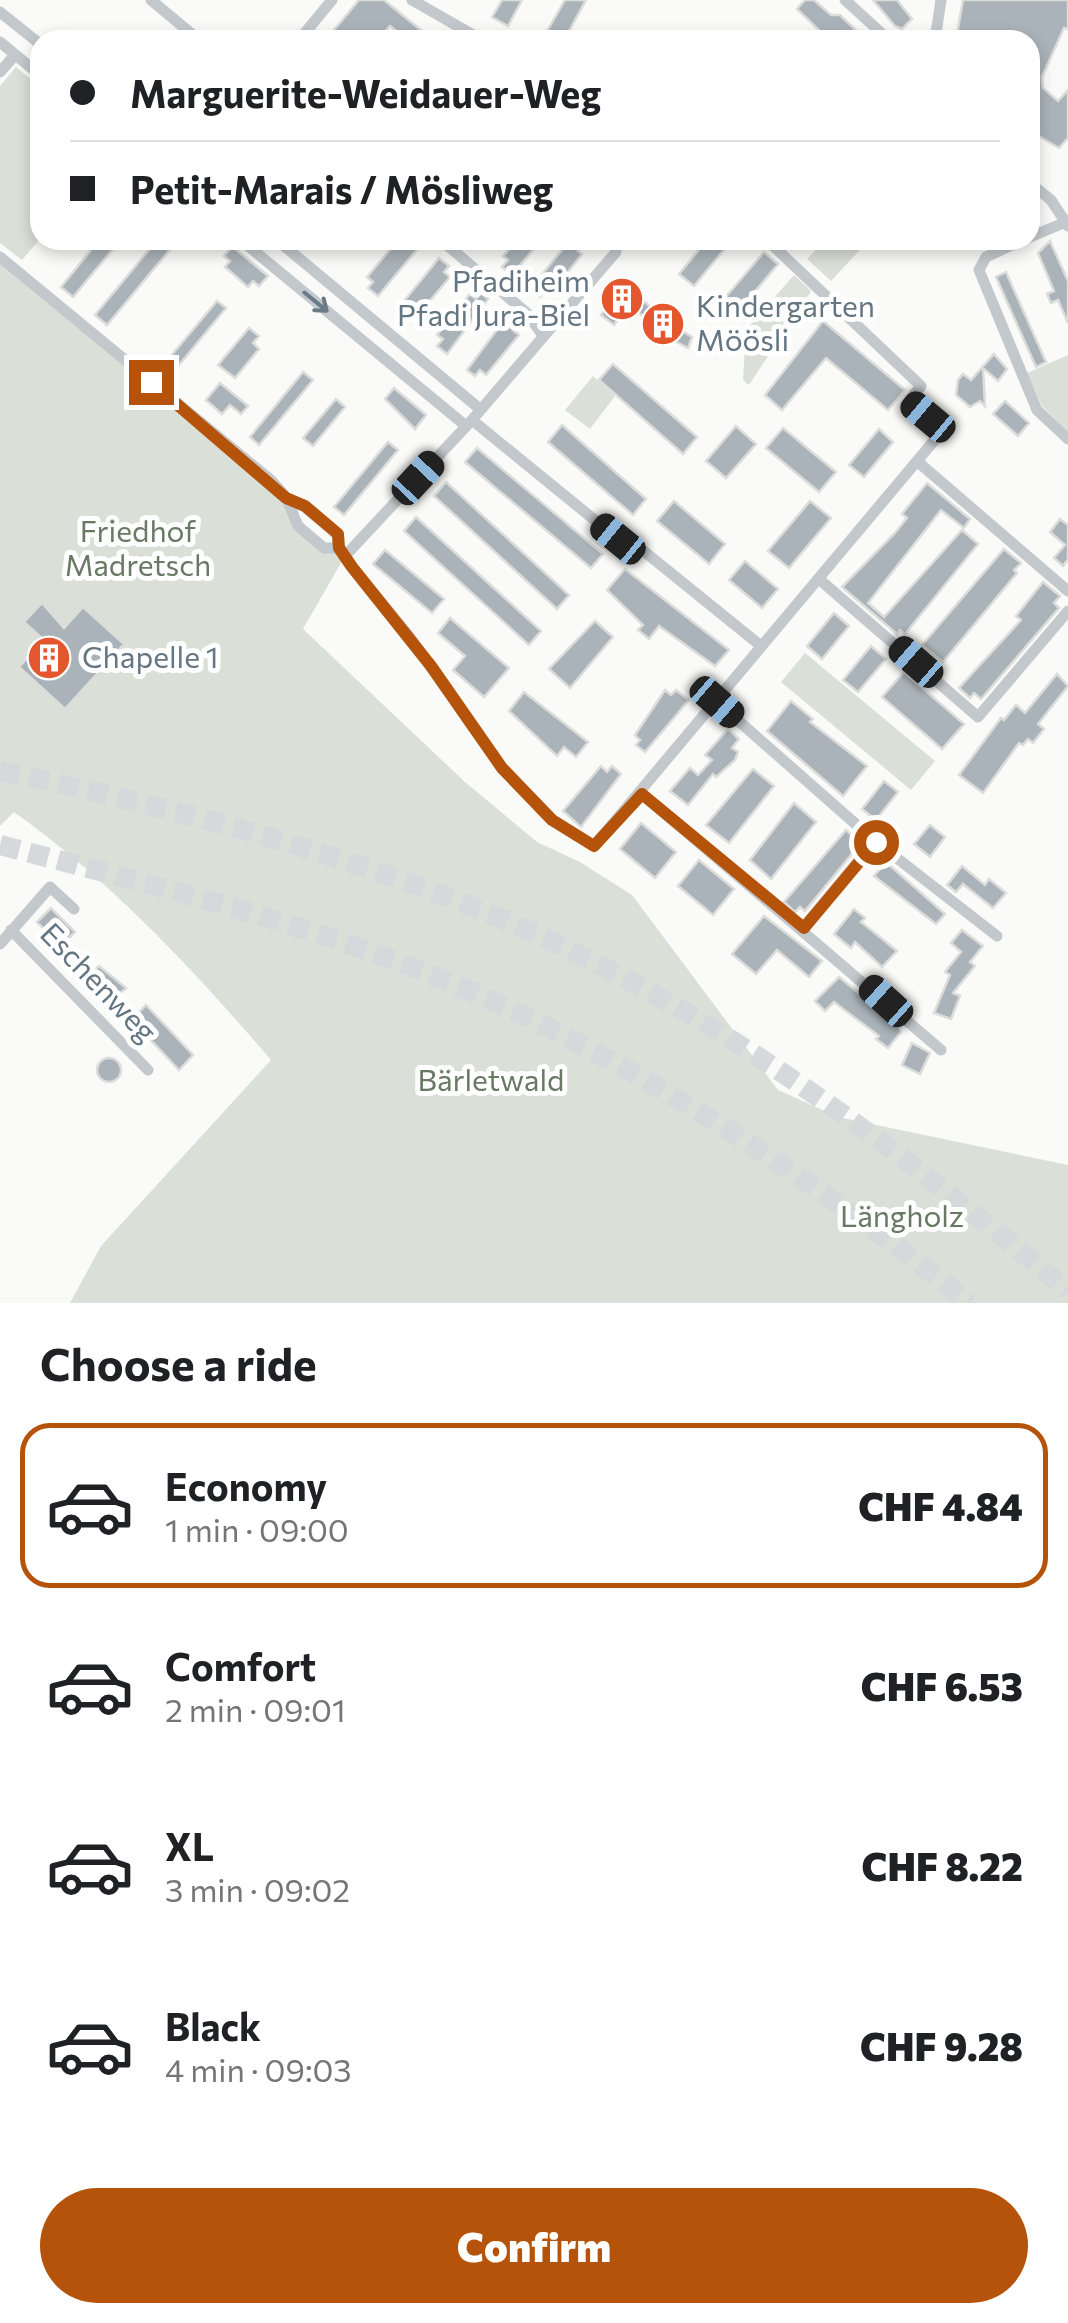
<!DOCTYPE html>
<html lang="en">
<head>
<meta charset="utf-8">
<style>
	body { margin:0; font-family:Commissioner,sans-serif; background:#f2f2f2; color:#202124; height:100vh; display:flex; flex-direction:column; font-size:38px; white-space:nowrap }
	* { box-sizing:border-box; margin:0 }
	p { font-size:32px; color:#757577 }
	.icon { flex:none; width:55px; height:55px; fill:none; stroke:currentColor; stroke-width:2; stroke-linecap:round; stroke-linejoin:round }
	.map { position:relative; height:1303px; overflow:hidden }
	.side { display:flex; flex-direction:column; background:#fff; flex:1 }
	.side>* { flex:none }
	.guide { position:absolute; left:30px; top:30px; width:1010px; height:220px; border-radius:30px; box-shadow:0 5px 15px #0003; display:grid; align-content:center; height:220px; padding:0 40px; background:#fff }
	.end { position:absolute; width:45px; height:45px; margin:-22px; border:12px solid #b45309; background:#fff; box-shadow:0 0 0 5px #fff }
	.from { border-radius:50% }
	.car { position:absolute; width:30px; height:60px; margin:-30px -15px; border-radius:12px; box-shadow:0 0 8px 2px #0007; background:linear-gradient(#222 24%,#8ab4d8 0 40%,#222 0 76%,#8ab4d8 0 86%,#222 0) }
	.guide b { display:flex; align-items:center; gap:35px; height:95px; font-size:38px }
	.guide b+b { border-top:2px solid #e0e0e0 }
	.guide i { width:25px; height:25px; background:#202124 }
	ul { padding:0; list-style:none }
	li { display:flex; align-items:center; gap:30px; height:165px; margin:0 20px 15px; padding:0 20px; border:5px solid transparent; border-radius:30px }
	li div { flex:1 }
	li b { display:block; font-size:38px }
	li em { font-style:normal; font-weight:800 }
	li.active { border-color:#b45309 }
	li>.icon { width:90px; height:90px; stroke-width:1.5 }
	h2 { padding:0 40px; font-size:45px; line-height:120px }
	.action { display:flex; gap:20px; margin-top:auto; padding:20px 40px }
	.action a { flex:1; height:115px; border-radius:60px; background:#b45309; color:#fff; font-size:40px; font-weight:800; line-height:115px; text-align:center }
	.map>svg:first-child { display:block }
	.green { fill:#dadfd7 }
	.building { fill:#aab3b9; stroke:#dcdcda; stroke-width:2.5 }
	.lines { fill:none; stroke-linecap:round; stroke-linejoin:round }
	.highway-tunnel { stroke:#d5d9db; stroke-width:20; stroke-dasharray:20 10; stroke-linecap:butt }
	.street { stroke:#c3c8cc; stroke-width:11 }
	.oneway { stroke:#6a7a87 }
	.route { stroke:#b45309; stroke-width:12 }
	.labels { text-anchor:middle; stroke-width:10; stroke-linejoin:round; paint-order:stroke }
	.poi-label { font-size:30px; fill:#657683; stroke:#fff; text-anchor:start }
	.park-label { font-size:30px; fill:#687a64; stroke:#fff }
	.street-label { font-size:30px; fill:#657683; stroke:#fff }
</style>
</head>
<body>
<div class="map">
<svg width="1068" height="1303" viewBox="0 0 1068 1303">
	<rect width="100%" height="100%" fill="#fafaf8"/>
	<path class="green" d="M16,67L40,87V239L22,260L0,243V86Z
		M825,240H869L831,281L807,259Z
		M0,257L272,481L298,527L345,556L303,629L465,782L537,842L580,862L632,895L778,1090L838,1117L1068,1165V1303H70L101,1246L271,1060C193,969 112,882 14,812L0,826Z
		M794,275L811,291L749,385L743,380L746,330Z
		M1068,355V432L1042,406L1027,373Z
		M593,376L615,396L590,429L565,410Z
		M805,653L935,761L911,790L781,682Z"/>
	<path class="building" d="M359,0H384L433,40H408L390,26L378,40H346L334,30Z
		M502,0H522L508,26L492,17Z
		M565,0H586L564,40H542Z
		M805,0H814L831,15H840L859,33L854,40H813L820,31L797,9Z
		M873,0H897L912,19L902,29L895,26Z
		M963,0H1068V29L1064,28L1042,77L1043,88L1058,101L1068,90V138L1059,148L1030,131V40H956Z
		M99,240L113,249L73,297L61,287Z
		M157,240H178L107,325L95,315Z
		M398,240H425L378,296L368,288L373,282L367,277Z
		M517,240H541L512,275L502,267L508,260L503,256Z
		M570,240L583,245L578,251L582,254L550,295L545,291L540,297L530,289Z
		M707,240H732L694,286L679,274Z
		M1050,241L1068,281V323L1058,300L1051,303L1047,294L1054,291L1038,253Z
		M232,246L268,276L259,286L253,281L248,287L225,267L230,261L224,256Z
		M764,252L778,264L733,318L718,306Z
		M439,258L449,266L444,272L450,277L416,317L411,313L405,319L396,311Z
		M1006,272L1046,362L1036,367L996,277Z
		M624,283L667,322L692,337L688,348L656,331L658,327L628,305L614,325L601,315Z
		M481,293L488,299L447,354L437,346L443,339L437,335L470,294L476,299Z
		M217,301L226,308L174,371L165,363Z
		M508,315L518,324L513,330L519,335L486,375L480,370L475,376L467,370Z
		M823,321L905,390L888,410L826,358L782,410L765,395Z
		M249,328L259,336L253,343L259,349L235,378L218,365Z
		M994,354L1007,369L998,381L983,368L985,406L980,401L970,407L956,395L958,380L963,374L971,380Z
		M613,364L697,437L683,454L599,380Z
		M303,372L313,380L259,445L250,437Z
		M220,383L248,406L241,414L230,405L222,414L206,400Z
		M394,388L426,415L415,429L385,399Z
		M336,399L345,407L313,446L303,438Z
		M1005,401L1029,423L1018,436L993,414Z
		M562,425L646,499L633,515L548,442Z
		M736,426L756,444L726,478L706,461Z
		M783,428L836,472L819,492L766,448Z
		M879,429L893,442L864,477L849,465Z
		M388,442L398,450L344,515L334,507Z
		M477,448L603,554L591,568L465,462Z
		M446,482L569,595L557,609L434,496Z
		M927,483L970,519L964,528L941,510L868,603L884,617L962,530L978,544L905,634L900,630L897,634L842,587L895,533L907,518L902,514Z
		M674,501L725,544L709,564L657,521Z
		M810,501L831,518L789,568L768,551Z
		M416,517L541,631L529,645L404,531Z
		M1060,519L1068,525V559L1063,566L1054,558L1065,545L1050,532Z
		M1004,549L1021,563L1014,570L1017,573L943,662L922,645Z
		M385,550L444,599L432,613L373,564Z
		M745,561L778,589L762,608L729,580Z
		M625,569L729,650L715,666L659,626L649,639L638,630L643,625L607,590Z
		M1043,582L1060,596L1054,603L1059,608L981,699L974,693L970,698L959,688L1021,620L1016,616Z
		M42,603L64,628L83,607L124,644L65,709L19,667L44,640L24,622Z
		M834,613L849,626L822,659L807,646Z
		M450,618L509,668L484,697L453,670L465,656L438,633Z
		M595,621L613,637L570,688L549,669Z
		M871,646L886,659L858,692L843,680Z
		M904,672L964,724L942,749L882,697Z
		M1057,674L1068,686L1038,724L1044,729L1033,743L1028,739L1023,745L1019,743L983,793L959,775L1001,718L1004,720L1016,705L1025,713Z
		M665,690L671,695L676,690L689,700L645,752L636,745L640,740L635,735Z
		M524,692L588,742L576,757L564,747L557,756L509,711Z
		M791,701L813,719L810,722L867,766L843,796L767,731Z
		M728,729L739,739L732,748L738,752L735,760L716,777L713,774L688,805L670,791L690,768L698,775L712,760L705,755Z
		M601,766L607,772L612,766L621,774L581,827L563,811Z
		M753,769L774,786L729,843L706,825Z
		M884,781L898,792L876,820L862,809Z
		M794,803L816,822L771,879L750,860Z
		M641,823L676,852L655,878L620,849Z
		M930,825L945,837L930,857L914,844Z
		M846,830L856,839L850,845L855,850L805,911L800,907L795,912L784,902Z
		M699,860L734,889L713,915L678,886Z
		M886,862L945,914L936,924L874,876Z
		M962,866L985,885L989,879L1006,893L993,908L963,884L956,892L947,885Z
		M51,908L75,932L61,946L37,922Z
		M854,909L865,918L861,922L897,951L882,967L855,942L851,948L834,934Z
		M764,916L822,961L809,977L777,950L756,974L732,954Z
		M962,930L983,946L970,962L975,966L953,993L960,996L951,1019L934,1013L950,975L945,972L961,952L951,943Z
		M99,966L126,988L117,996L127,1007L119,1015L84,981Z
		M839,977L899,1026L901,1032L888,1048L876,1039L879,1036L834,1002L825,1011L815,1001Z
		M146,1005L193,1055L179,1070L132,1020Z
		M912,1043L930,1053L920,1074L902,1065Z
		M97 1070a12 12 0 1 1 24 0a12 12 0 1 1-24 0Z"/>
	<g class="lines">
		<path class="highway-tunnel" d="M0,771C148,802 296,840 437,893C672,980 878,1130 1068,1291
			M0,845C176,891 361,936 525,1016C686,1095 830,1192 970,1303"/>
		<path class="street" d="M151,0L199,40
			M412,0L482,40
			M845,0L889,40
			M0,12L40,44
			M299,40L332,0
			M935,40L941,0
			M0,42L40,75
			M0,72L15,55
			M1030,183L1051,200L1068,226
			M1030,237L1066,222
			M241,240L466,426
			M277,240L480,409
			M441,240L528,314L543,336
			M1023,240L986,257L979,270L1037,410L1068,439
			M0,257L272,481L286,497L298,526L324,548H339
			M472,420L618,539L630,540L761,646
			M918,462L1068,591
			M286,497L305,507L337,534L339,548L352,567L409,636L502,768L553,820L594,846L943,430L909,401L921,386L767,240
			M345,556L472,420L616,252
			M819,579L978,717L1068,611
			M717,702L875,841L997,936
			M642,794L941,1050
			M803,928L875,841
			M11,930L148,1070
			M0,944L50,887L74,909"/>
	</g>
	<defs><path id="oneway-shaft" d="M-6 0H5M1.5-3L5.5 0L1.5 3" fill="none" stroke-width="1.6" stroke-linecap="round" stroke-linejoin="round" transform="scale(2.5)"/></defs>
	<use class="oneway" href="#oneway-shaft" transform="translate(316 302) rotate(39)"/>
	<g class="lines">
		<path class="route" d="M151,382L286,498L305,506L338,534L339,548L352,567L431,666L502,768L552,820L594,846L642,794L804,928L876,842"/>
	</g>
	<defs>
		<g id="building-disc" transform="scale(2.25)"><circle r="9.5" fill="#e4572e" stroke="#fff"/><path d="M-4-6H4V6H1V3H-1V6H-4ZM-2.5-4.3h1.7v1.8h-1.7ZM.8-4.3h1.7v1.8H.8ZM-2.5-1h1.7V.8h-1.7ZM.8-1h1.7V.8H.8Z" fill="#fff"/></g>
	</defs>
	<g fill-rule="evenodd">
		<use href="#building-disc" x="622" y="299"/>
		<use href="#building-disc" x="663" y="324"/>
		<use href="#building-disc" x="49" y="658"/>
	</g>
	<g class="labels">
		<g class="poi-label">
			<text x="590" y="292" text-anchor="end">Pfadiheim<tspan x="590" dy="34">Pfadi Jura-Biel</tspan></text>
			<text x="696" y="317">Kindergarten<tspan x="696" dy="34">Möösli</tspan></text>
			<text x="82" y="668">Chapelle 1</text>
		</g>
		<g class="park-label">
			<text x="138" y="542">Friedhof<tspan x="138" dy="34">Madretsch</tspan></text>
			<text x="491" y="1091">Bärletwald</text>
			<text x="902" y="1227">Längholz</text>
		</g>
		<g class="street-label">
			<text transform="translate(98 983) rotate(46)" y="10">Eschenweg</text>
		</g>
	</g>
</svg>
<i class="end from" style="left:876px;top:842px"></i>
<i class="end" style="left:151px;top:382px"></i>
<i class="car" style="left:928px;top:417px;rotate:310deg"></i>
<i class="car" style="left:418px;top:478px;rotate:43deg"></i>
<i class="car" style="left:618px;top:539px;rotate:309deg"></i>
<i class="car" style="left:916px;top:662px;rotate:311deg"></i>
<i class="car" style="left:717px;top:702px;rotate:131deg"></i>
<i class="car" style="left:886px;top:1001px;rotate:312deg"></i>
<div class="guide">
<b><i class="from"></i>Marguerite-Weidauer-Weg</b>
<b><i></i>Petit-Marais / Mösliweg</b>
</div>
</div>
<section class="side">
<h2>Choose a ride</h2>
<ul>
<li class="active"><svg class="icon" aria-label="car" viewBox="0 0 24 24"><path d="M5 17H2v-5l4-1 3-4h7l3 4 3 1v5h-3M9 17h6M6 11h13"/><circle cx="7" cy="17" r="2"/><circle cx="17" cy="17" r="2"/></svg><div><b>Economy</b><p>1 min · 09:00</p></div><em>CHF 4.84</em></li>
<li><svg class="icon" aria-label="car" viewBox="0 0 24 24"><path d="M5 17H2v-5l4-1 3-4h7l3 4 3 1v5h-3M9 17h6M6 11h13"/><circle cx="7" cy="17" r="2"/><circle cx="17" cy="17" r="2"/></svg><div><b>Comfort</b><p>2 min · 09:01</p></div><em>CHF 6.53</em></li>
<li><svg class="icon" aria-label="car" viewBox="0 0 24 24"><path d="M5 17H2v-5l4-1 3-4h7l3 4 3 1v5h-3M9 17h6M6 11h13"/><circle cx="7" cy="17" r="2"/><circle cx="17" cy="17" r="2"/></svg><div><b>XL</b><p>3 min · 09:02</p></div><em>CHF 8.22</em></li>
<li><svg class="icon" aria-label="car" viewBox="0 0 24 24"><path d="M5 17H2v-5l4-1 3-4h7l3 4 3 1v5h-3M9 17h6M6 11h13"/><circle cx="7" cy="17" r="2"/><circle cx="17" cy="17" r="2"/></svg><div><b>Black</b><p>4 min · 09:03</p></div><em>CHF 9.28</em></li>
</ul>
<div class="action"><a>Confirm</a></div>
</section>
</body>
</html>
